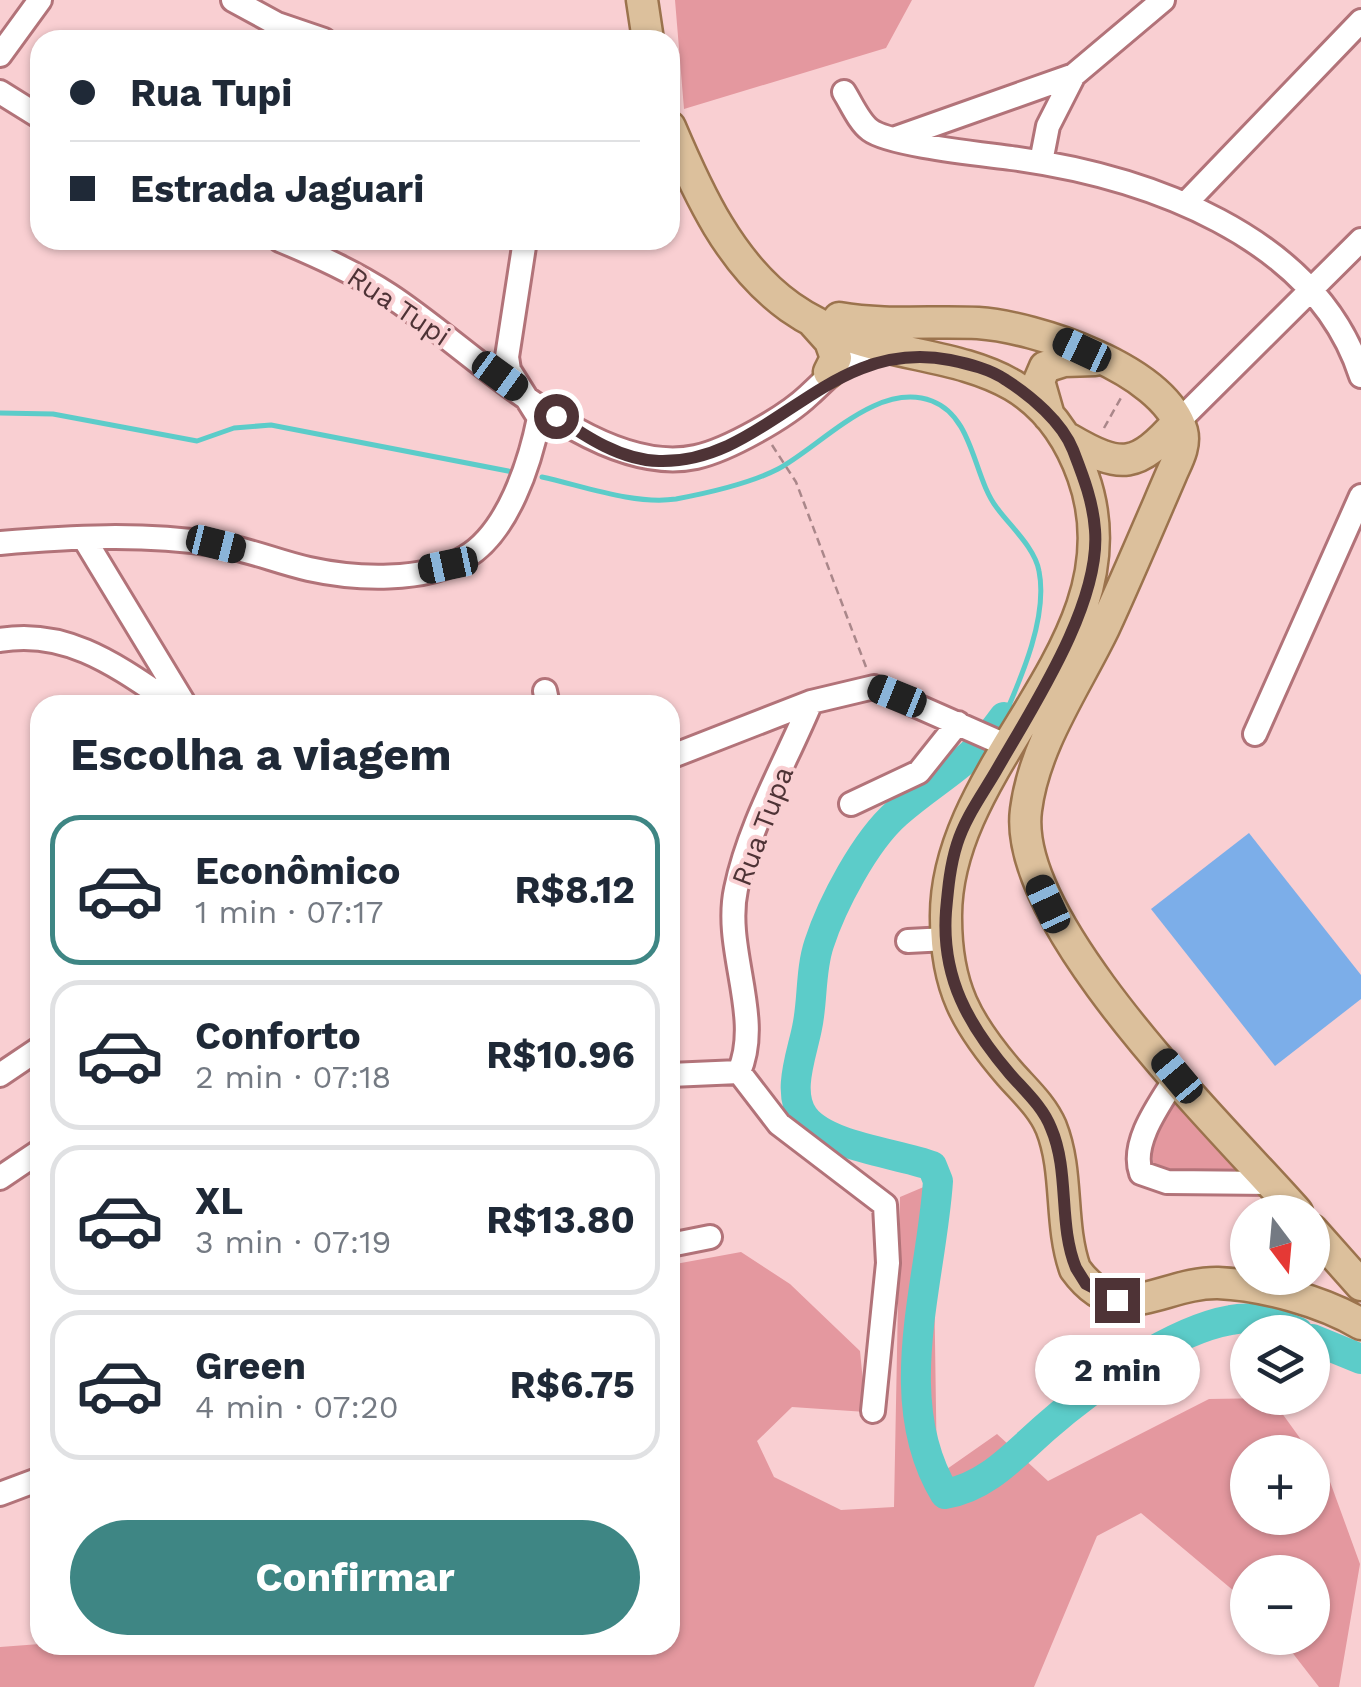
<!DOCTYPE html>
<html lang="pt">
<head>
<meta charset="utf-8">
<style>
	body { margin:0; font-family:"Work Sans",sans-serif; background:#f6f6f7; color:#1f2937; height:100vh; display:flex; flex-direction:column; font-size:38px; white-space:nowrap }
	* { box-sizing:border-box; margin:0 }
	p { font-size:32px; color:#747a83 }
	.icon { flex:none; width:55px; height:55px; fill:none; stroke:currentColor; stroke-width:2; stroke-linecap:round; stroke-linejoin:round }
	.map { position:relative; flex:1; overflow:hidden }
	.sheet { position:absolute; left:30px; top:695px; width:650px; height:960px; display:flex; flex-direction:column; background:#fff; border-radius:30px; box-shadow:0 2px 8px #0004 }
	.sheet>* { flex:none }
	.banner { position:absolute; left:30px; top:30px; width:650px; height:220px; border-radius:30px; box-shadow:0 2px 8px #0004; display:grid; align-content:center; height:220px; padding:0 40px; background:#fff }
	.needle { width:65px; rotate:164deg }
	.buttons { position:absolute; left:1230px; top:1195px; display:grid; gap:20px }
	.buttons a { display:grid; place-items:center; width:100px; height:100px; border-radius:50%; background:#fff; box-shadow:0 2px 8px #0004; font-size:50px }
	.end { position:absolute; width:45px; height:45px; margin:-22px; border:12px solid #4e3336; background:#fff; box-shadow:0 0 0 5px #fff }
	.from { border-radius:50% }
	.bubble { position:absolute; height:70px; border-radius:35px; background:#fff; box-shadow:0 2px 8px #0004; font-size:32px; font-weight:700; line-height:70px; text-align:center }
	.car { position:absolute; width:30px; height:60px; margin:-30px -15px; border-radius:12px; box-shadow:0 0 8px 2px #0007; background:linear-gradient(#222 24%,#8ab4d8 0 40%,#222 0 76%,#8ab4d8 0 86%,#222 0) }
	.banner b { display:flex; align-items:center; gap:35px; height:95px; font-size:38px }
	.banner b+b { border-top:2px solid #e0e1e3 }
	.banner i { width:25px; height:25px; background:#1f2937 }
	ul { padding:0; list-style:none }
	li { display:flex; align-items:center; gap:30px; height:150px; margin:0 20px 15px; padding:0 20px; border:5px solid #e0e1e3; border-radius:30px }
	li div { flex:1 }
	li b { display:block; font-size:38px }
	li em { font-style:normal; font-weight:700 }
	li.on { border-color:#3e8684 }
	li>.icon { width:90px; height:90px; stroke-width:1.5 }
	h2 { padding:0 40px; font-size:45px; line-height:120px }
	.action { display:flex; gap:20px; margin-top:auto; padding:20px 40px }
	.action a { flex:1; height:115px; border-radius:60px; background:#3e8684; color:#fff; font-size:40px; font-weight:700; line-height:115px; text-align:center }
	.map>svg:first-child { display:block }
	.green { fill:#e4989f }
	.lines { fill:none; stroke-linecap:round; stroke-linejoin:round }
	.stream { stroke:#5cccc9; stroke-width:5 }
	.river { stroke:#5cccc9; stroke-width:30 }
	.building { fill:#7caee9 }
	.minor-casing { stroke:#b27379; stroke-width:28 }
	.major-casing { stroke:#9b734d; stroke-width:35 }
	.path { stroke:#aa878a; stroke-width:2.5; stroke-dasharray:8 5; stroke-linecap:butt }
	.minor { stroke:#fff; stroke-width:22 }
	.major { stroke:#dcc09c; stroke-width:30 }
	.route { stroke:#4e3336; stroke-width:12 }
	.labels { text-anchor:middle; stroke-width:8; stroke-linejoin:round; paint-order:stroke }
	.street-label { font-size:28px; fill:#4e3336; stroke:#f9cfd2 }
</style>
</head>
<body>
<div class="map">
<svg width="1361" height="1687" viewBox="0 0 1361 1687">
	<rect width="100%" height="100%" fill="#f9cfd2"/>
	<path class="green" d="M675,0H912L886,48L684,109Z
		M1177,1096L1245,1173H1174L1153,1164C1151,1135 1160,1119 1177,1096Z
		M926,1186L933,1206L937,1476L997,1434L1048,1481L1209,1399L1271,1398L1310,1452H1248V1518H1312L1313,1456L1329,1479L1360,1564L1339,1687H1319L1281,1638H1312V1572H1248L1247,1602L1141,1513L1097,1536L1034,1687H0V1647L40,1644L670,1645V1265L741,1252L790,1284L860,1351L866,1412L792,1407L757,1441L774,1477L841,1510L894,1507L900,1197Z"/>
	<g class="lines">
		<path class="stream" d="M0,413L53,414L197,441L234,428L271,425L513,472
			M542,477C583,486 634,505 676,499C708,493 749,484 778,469C821,446 878,380 932,401C974,417 973,477 997,508C1011,527 1035,548 1039,571C1048,616 1022,676 1004,717"/>
		<path class="river" d="M1004,717C970,765 938,777 897,813C865,841 832,904 819,944C810,971 813,1001 807,1028C802,1054 786,1093 804,1117C826,1147 898,1153 932,1166L938,1181C931,1284 888,1400 945,1494C987,1487 1015,1454 1046,1427C1090,1388 1172,1330 1231,1320C1255,1315 1276,1323 1298,1332
			M1312,1339L1361,1359"/>
	</g>
	<path class="building" d="M1249,833L1361,975V999L1275,1066L1151,909Z"/>
	<g class="lines">
		<g class="minor-casing">
			<path id="minor" d="M233,0L277,24L324,40
				M0,55L40,0
				M0,92L40,117
				M844,92C851,103 859,122 870,130C890,145 982,154 1011,158C1144,176 1315,234 1361,376
				M896,138L1074,75L1163,0
				M1041,162L1048,126L1074,75
				M1187,202L1361,21
				M280,240C318,256 354,272 389,295C471,348 594,479 696,457C728,450 786,417 809,395C831,375 852,350 882,342
				M1178,422L1361,240
				M85,540L185,705
				M0,543C70,537 143,533 213,544C246,548 277,562 309,569C354,579 425,583 466,557C508,532 530,463 539,418L509,370L507,357L525,240
				M0,640C69,628 121,669 175,705
				M545,691L548,705
				M1255,734L1361,496
				M670,757L811,702L874,687L1010,747
				M851,804L919,772L958,723
				M908,941L947,939
				M739,1072C763,1017 723,949 736,889C749,825 786,762 811,702
				M0,1075L40,1048
				M670,1075L739,1072L779,1124L885,1205L888,1263L873,1411
				M1177,1076C1161,1102 1130,1142 1141,1173L1167,1182L1272,1183
				M0,1178L40,1151
				M670,1245L710,1237
				M0,1494L40,1479"/>
		</g>
		<g class="major-casing">
			<path id="major" d="M642,0L648,40
				M670,127C698,193 730,264 790,307C895,382 1029,325 1083,476C1142,641 944,760 946,918C946,987 966,1023 1010,1074C1025,1091 1042,1106 1051,1127C1069,1172 1059,1223 1075,1269C1119,1330 1162,1282 1218,1283C1263,1285 1322,1301 1361,1324
				M839,318C885,326 931,321 978,323C1035,327 1163,368 1182,431C1186,446 1177,461 1171,475C1149,526 1127,578 1104,628C1076,686 1034,745 1026,810C1011,924 1223,1128 1297,1212
				M813,322L830,341L836,358L829,372
				M1049,416L1039,381L1045,367L1064,361L1095,360
				M1069,439C1122,470 1137,468 1178,422
				M1312,1230L1361,1285"/>
		</g>
		<path class="path" d="M1104,428L1122,396
			M772,445L796,482L866,667"/>
		<use href="#minor" class="minor"/>
		<use href="#major" class="major"/>
	</g>
	<g class="lines">
		<path class="route" d="M556,416C586,437 621,460 659,461C769,464 826,336 950,360C969,364 990,369 1006,380C1031,396 1062,422 1073,450C1083,476 1093,501 1095,530C1101,604 1032,708 996,771C982,795 965,818 957,844C950,866 948,889 946,911C941,978 969,1026 1010,1074C1025,1091 1043,1107 1051,1128C1070,1172 1058,1224 1076,1268L1086,1284L1117,1300"/>
	</g>
	<g class="labels">
		<g class="street-label">
			<text transform="translate(399 306) rotate(34)" y="10">Rua Tupi</text>
			<text transform="translate(762 826) rotate(-69)" y="10">Rua Tupa</text>
		</g>
	</g>
</svg>
<div class="buttons">
<a><svg class="needle" viewBox="-14 -14 28 28"><path d="M0-13l5 13h-10z" fill="#e53935"/><path d="M0 13l5-13h-10z" fill="#747a83"/></svg></a>
<a><svg class="icon" aria-label="layers" viewBox="0 0 24 24"><path d="M12 4l9 5-9 5-9-5zM3 14l9 5 9-5"/></svg></a>
<a>+</a>
<a>−</a>
</div>
<i class="end from" style="left:556px;top:416px"></i>
<i class="end" style="left:1117px;top:1300px"></i>
<div class="bubble" style="left:1035px;top:1335px;width:165px">2 min</div>
<i class="car" style="left:1082px;top:350px;rotate:295deg"></i>
<i class="car" style="left:500px;top:376px;rotate:126deg"></i>
<i class="car" style="left:216px;top:544px;rotate:104deg"></i>
<i class="car" style="left:448px;top:565px;rotate:258deg"></i>
<i class="car" style="left:897px;top:696px;rotate:292deg"></i>
<i class="car" style="left:1048px;top:904px;rotate:335deg"></i>
<i class="car" style="left:1177px;top:1076px;rotate:320deg"></i>
<div class="banner">
<b><i class="from"></i>Rua Tupi</b>
<b><i></i>Estrada Jaguari</b>
</div>
<section class="sheet">
<h2>Escolha a viagem</h2>
<ul>
<li class="on"><svg class="icon" aria-label="car" viewBox="0 0 24 24"><path d="M5 17H2v-5l4-1 3-4h7l3 4 3 1v5h-3M9 17h6M6 11h13"/><circle cx="7" cy="17" r="2"/><circle cx="17" cy="17" r="2"/></svg><div><b>Econômico</b><p>1 min · 07:17</p></div><em>R$8.12</em></li>
<li><svg class="icon" aria-label="car" viewBox="0 0 24 24"><path d="M5 17H2v-5l4-1 3-4h7l3 4 3 1v5h-3M9 17h6M6 11h13"/><circle cx="7" cy="17" r="2"/><circle cx="17" cy="17" r="2"/></svg><div><b>Conforto</b><p>2 min · 07:18</p></div><em>R$10.96</em></li>
<li><svg class="icon" aria-label="car" viewBox="0 0 24 24"><path d="M5 17H2v-5l4-1 3-4h7l3 4 3 1v5h-3M9 17h6M6 11h13"/><circle cx="7" cy="17" r="2"/><circle cx="17" cy="17" r="2"/></svg><div><b>XL</b><p>3 min · 07:19</p></div><em>R$13.80</em></li>
<li><svg class="icon" aria-label="car" viewBox="0 0 24 24"><path d="M5 17H2v-5l4-1 3-4h7l3 4 3 1v5h-3M9 17h6M6 11h13"/><circle cx="7" cy="17" r="2"/><circle cx="17" cy="17" r="2"/></svg><div><b>Green</b><p>4 min · 07:20</p></div><em>R$6.75</em></li>
</ul>
<div class="action"><a>Confirmar</a></div>
</section>
</div>
</body>
</html>
